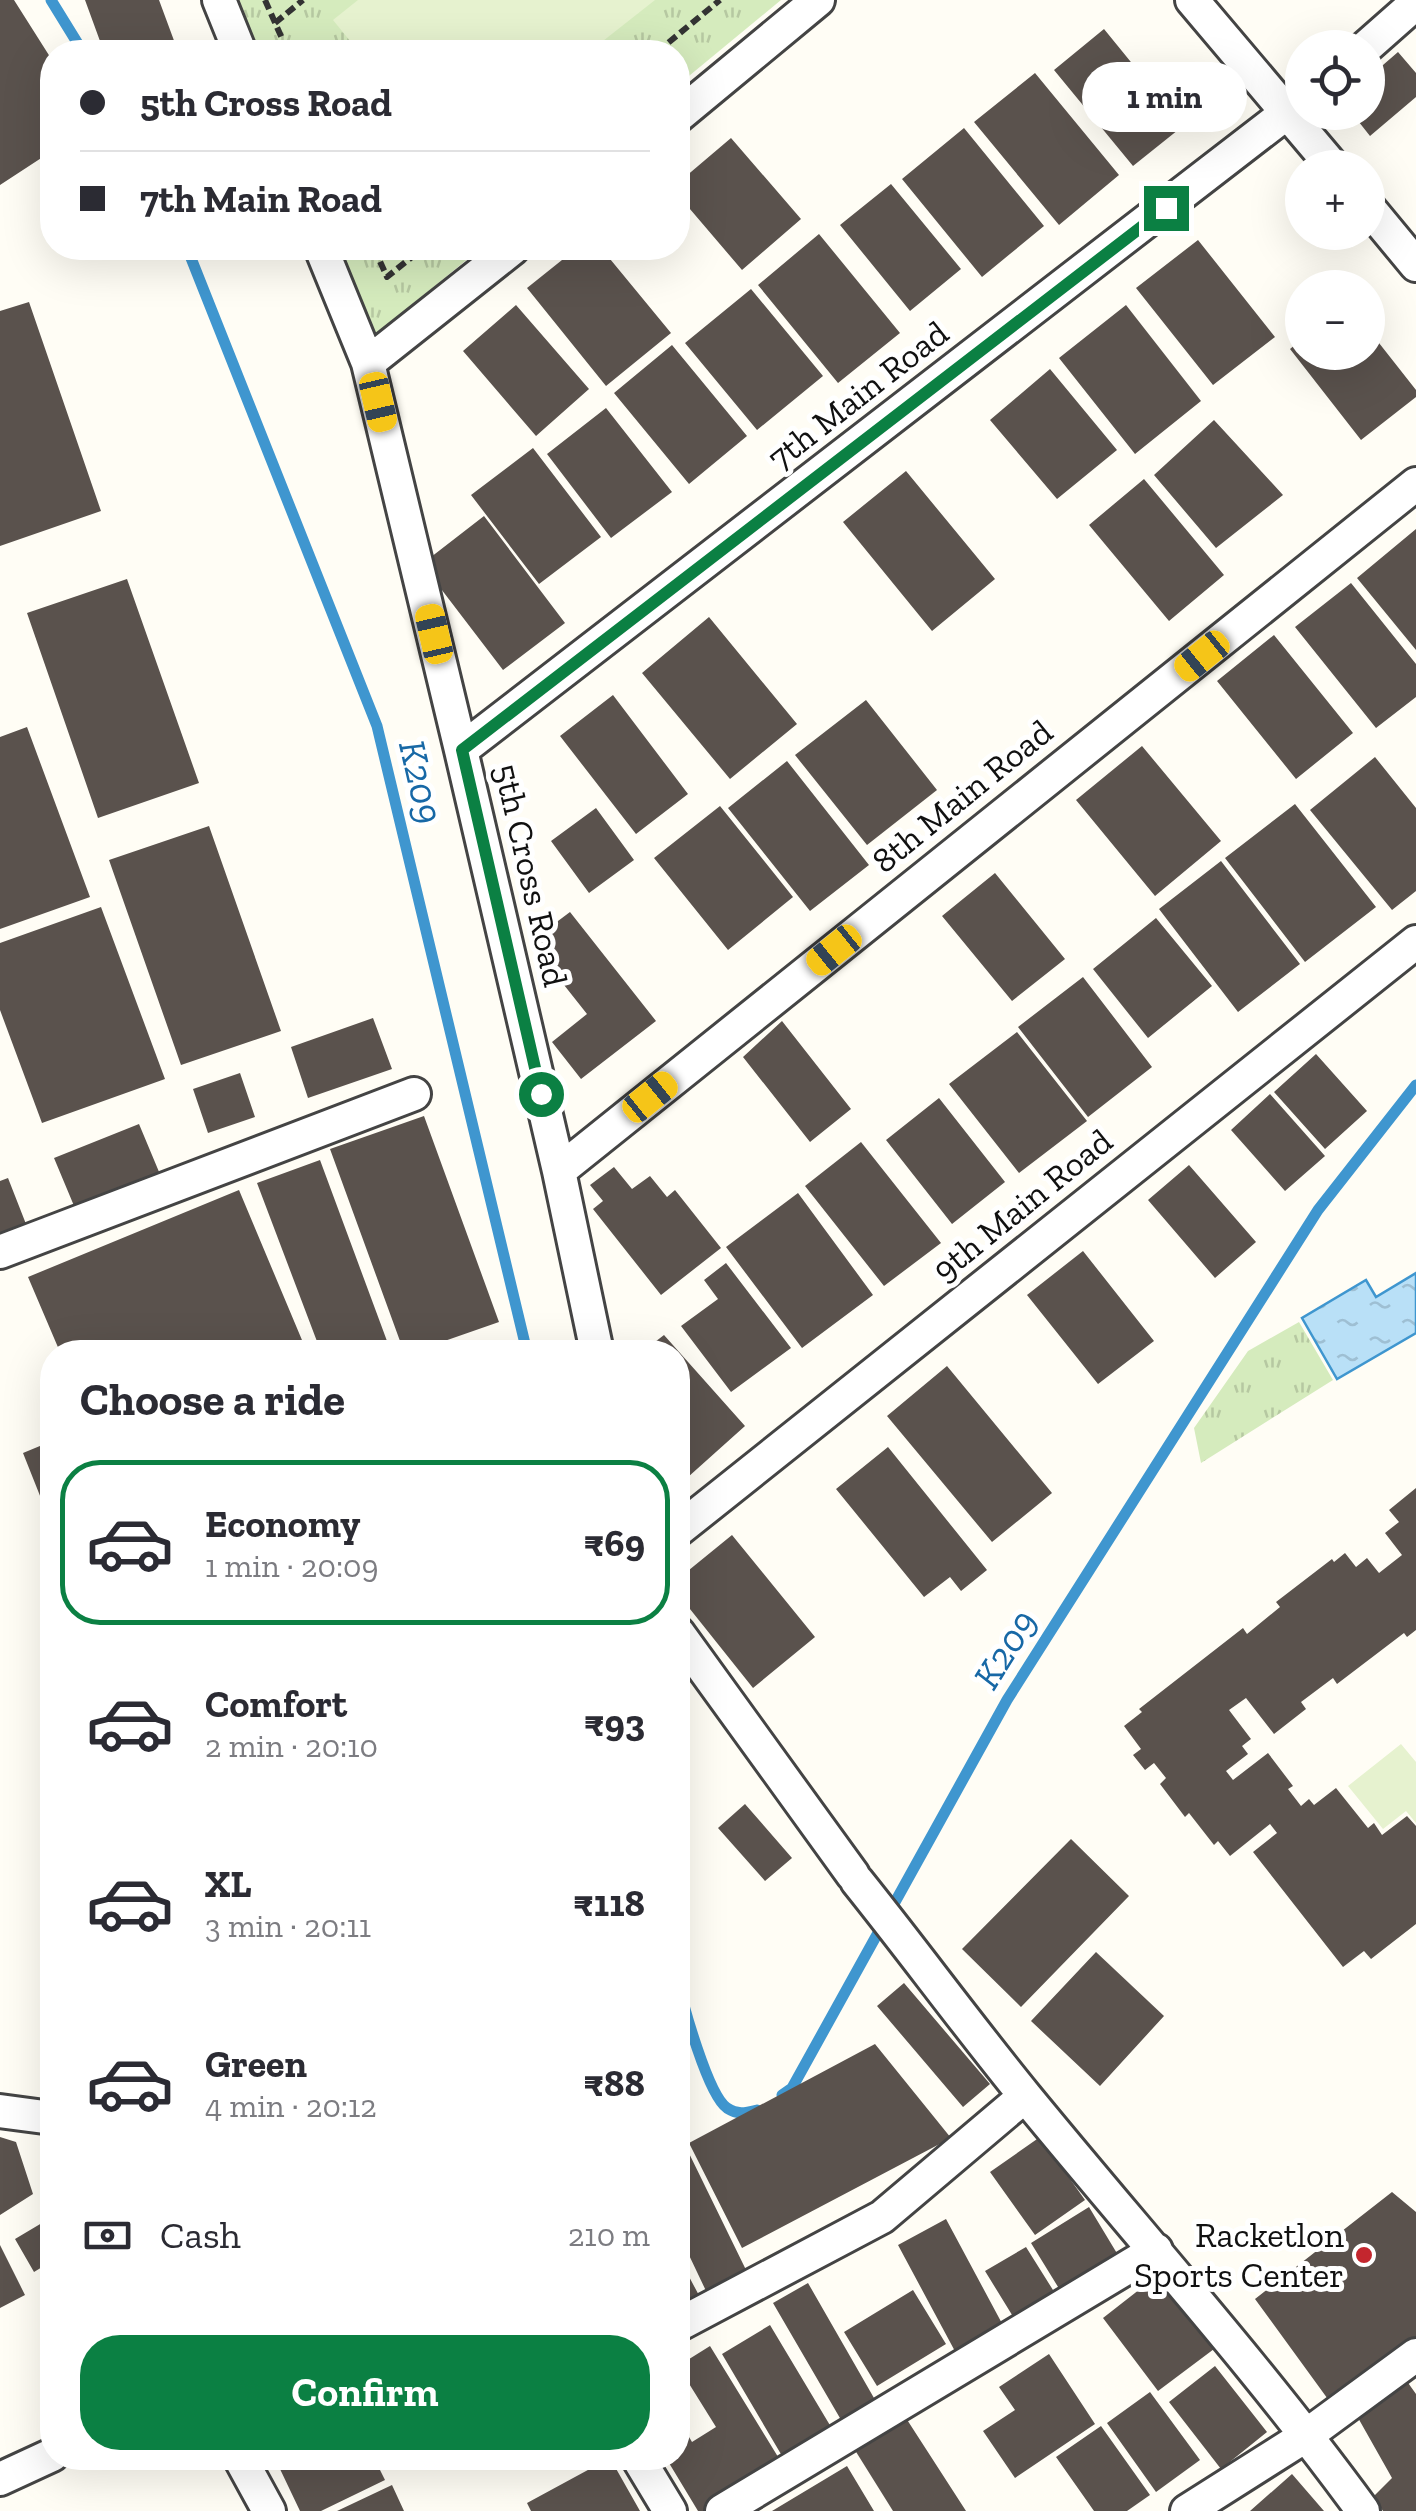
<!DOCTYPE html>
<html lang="en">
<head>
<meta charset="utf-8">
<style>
	body { margin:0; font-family:"Zilla Slab",serif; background:#f7f7f7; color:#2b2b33; height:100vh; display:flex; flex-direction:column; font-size:38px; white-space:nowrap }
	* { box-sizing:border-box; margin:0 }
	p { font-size:32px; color:#7c7c81 }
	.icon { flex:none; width:55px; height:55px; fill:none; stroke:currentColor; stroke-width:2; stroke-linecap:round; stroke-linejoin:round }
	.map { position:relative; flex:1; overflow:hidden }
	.drawer { position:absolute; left:40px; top:1340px; width:650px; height:1130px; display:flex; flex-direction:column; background:#fff; border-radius:40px; box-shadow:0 10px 40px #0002 }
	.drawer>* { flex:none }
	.guide { position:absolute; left:40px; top:40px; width:650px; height:220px; border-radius:40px; box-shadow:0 10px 40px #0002; display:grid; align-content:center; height:220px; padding:0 40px; background:#fff }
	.fabs { position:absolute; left:1285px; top:30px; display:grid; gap:20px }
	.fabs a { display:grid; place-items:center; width:100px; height:100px; border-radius:50%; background:#fff; box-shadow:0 10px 40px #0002; font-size:50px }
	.end { position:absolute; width:45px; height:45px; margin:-22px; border:12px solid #0b8043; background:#fff; box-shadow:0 0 0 5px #fff }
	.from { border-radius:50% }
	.bubble { position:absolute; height:70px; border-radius:35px; background:#fff; box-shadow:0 10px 40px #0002; font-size:32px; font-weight:800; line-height:70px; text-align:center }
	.car { position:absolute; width:30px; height:60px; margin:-30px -15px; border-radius:12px; box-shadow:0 0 8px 2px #0007; background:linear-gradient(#f5c518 24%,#345 0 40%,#f5c518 0 76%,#345 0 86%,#f5c518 0) }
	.guide b { display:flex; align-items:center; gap:35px; height:95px; font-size:38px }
	.guide b+b { border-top:2px solid #e1e1e2 }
	.guide i { width:25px; height:25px; background:#2b2b33 }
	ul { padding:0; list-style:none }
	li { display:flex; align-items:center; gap:30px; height:165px; margin:0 20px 15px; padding:0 20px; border:5px solid transparent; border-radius:40px }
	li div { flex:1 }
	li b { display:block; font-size:38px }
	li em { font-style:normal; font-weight:800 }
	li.current { border-color:#0b8043 }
	li>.icon { width:90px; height:90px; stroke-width:1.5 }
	h2 { padding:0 40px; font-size:45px; line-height:120px }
	.pay { display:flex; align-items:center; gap:25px; height:110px; padding:0 40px; font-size:38px }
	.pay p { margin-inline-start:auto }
	.button { display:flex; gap:20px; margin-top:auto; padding:20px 40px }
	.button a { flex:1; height:115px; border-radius:40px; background:#0b8043; color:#fff; font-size:40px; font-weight:800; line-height:115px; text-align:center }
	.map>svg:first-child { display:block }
	.park { fill:url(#park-tufts) }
	.pitch { fill:#e6f2cf }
	.water { fill:url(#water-ripples); stroke:#3f96cf; stroke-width:2.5 }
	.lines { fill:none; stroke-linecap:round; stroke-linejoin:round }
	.stream { stroke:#3f96cf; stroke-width:11 }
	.building { fill:#5a524d }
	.minor-casing { stroke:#444; stroke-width:38 }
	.path { stroke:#333; stroke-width:6; stroke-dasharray:10 5; stroke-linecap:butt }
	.minor { stroke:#fff; stroke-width:32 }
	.route { stroke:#0b8043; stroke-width:12 }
	.poi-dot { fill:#c4262e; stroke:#fff; stroke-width:4 }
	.labels { text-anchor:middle; stroke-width:10; stroke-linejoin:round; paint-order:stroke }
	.street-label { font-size:35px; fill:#111; stroke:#fff }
	.poi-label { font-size:35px; fill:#111; stroke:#fff; text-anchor:end }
	.water-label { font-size:38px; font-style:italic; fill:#1768a6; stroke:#fff }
</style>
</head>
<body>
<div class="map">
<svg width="1416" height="2511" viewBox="0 0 1416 2511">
	<defs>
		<pattern id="park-tufts" width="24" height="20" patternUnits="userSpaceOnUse" patternTransform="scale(2.5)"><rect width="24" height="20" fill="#d5ebbd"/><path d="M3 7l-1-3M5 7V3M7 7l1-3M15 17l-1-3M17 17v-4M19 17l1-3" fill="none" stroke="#b6c8a1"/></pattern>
		<pattern id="water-ripples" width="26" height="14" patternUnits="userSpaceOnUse" patternTransform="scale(2.5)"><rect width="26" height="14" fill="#b9e0f7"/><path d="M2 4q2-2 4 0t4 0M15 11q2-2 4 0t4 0" fill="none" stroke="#9ebfd3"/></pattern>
	</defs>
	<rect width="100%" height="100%" fill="#fffdf5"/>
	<path class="park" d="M236,0H781L678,85V52H258Z
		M339,248H481L375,335Z
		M1299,1322L1333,1380L1201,1463L1194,1428L1248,1351Z"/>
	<path class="pitch" d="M358,0H655L589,52H359L333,20Z
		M1401,1744L1416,1762V1823L1406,1811L1383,1829L1348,1786Z"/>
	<path class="water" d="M1416,1273V1333L1337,1379L1302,1318L1366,1280L1376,1297Z"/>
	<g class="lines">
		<path class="stream" d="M51,0L83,52
			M187,248L377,726L527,1352
			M678,1980C683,2005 708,2095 727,2108C738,2115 745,2113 757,2110
			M782,2095L792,2088L1007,1700L1318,1210L1416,1085"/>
	</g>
	<path class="building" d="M0,0H14L52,60V151L0,185Z
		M85,0H159L176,46L158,52H104Z
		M1104,29L1183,126L1133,166L1054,70Z
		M1398,52L1416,73V97L1370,136L1351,112H1368V78Z
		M1035,73L1119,175L1059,225L974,122Z
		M964,128L1044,226L982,277L902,179Z
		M731,138L801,219L742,270L678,195V183Z
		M891,184L961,269L910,311L840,225Z
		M819,234L900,333L838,383L758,285Z
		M1198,240L1275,337L1213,385L1136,288Z
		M577,248H601L671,333L606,386L527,288Z
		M751,289L823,376L757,430L685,343Z
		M29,302L101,511L0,546V311Z
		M516,305L589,389L536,436L463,351Z
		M1126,305L1201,401L1135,454L1059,358Z
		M1368,329L1416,390V397L1361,440L1290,349L1302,339V352H1368Z
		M672,345L747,436L689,484L614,393Z
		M1050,369L1117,450L1057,499L990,420Z
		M606,408L672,492L611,538L547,454Z
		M1214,420L1283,495L1216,548L1154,475Z
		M533,448L601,537L539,584L471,495Z
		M906,471L995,579L932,631L843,522Z
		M1144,479L1224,575L1169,621L1089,525Z
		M484,516L565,623L503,670L422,564Z
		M1416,529V650L1357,578Z
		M127,579L199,783L98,818L27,613Z
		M1351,583L1416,664V697L1376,728L1295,627Z
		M709,617L797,724L730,779L642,673Z
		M1274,635L1353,733L1296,779L1217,681Z
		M613,695L688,794L636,834L560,736Z
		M866,700L937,790L867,845L795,755Z
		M27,727L90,897L0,929V737Z
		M1142,746L1221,841L1155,896L1076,800Z
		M1375,757L1416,808V891L1392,910L1310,810Z
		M787,761L869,865L810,911L728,808Z
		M1295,804L1376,907L1305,962L1225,858Z
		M720,806L793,897L728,950L654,858Z
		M596,808L634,860L589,893L551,841Z
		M209,826L281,1031L181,1065L109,860Z
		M1221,861L1300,964L1238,1012L1159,909Z
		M995,873L1065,959L1012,1001L942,916Z
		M101,907L165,1079L42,1123L0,1010V943Z
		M570,912L656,1021L581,1079L552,1042L587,1014L530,942Z
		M1156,918L1212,986L1148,1038L1093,969Z
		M1083,977L1152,1067L1088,1117L1018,1027Z
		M373,1018L392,1069L308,1098L291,1047Z
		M782,1021L851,1109L810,1142L743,1057Z
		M1017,1032L1087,1121L1019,1173L949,1084Z
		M1316,1054L1367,1111L1325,1149L1274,1092Z
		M240,1073L255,1117L208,1133L193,1089Z
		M1270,1094L1325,1156L1285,1191L1231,1130Z
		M939,1098L1005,1182L952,1224L886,1140Z
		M424,1116L499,1322L413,1352H404L330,1149Z
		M139,1124L162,1179L77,1213L54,1158Z
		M861,1142L941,1243L884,1286L805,1186Z
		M320,1160L387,1341L354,1352H321L257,1183Z
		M1189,1165L1256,1242L1215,1278L1148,1200Z
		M614,1167L632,1189L650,1176L667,1197L675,1190L721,1248L661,1295L593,1209L603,1201L590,1185Z
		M8,1178L26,1224L0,1234V1181Z
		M239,1190L307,1352H60L28,1277Z
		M798,1193L873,1295L802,1348L726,1247Z
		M1083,1251L1154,1341L1098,1384L1027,1295Z
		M726,1263L791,1348L731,1392L681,1326L718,1299L704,1280Z
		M664,1335L745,1426L678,1486V1352H642Z
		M947,1366L1052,1493L992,1542L887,1416Z
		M52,1441V1526L23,1453Z
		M888,1447L987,1570L961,1591L950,1577L924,1597L836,1489Z
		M1416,1488V1630L1407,1637L1404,1633L1337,1684L1333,1678L1301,1702L1306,1709L1274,1734L1246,1698L1229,1710L1251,1739L1242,1746L1248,1754L1226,1771L1233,1780L1268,1753L1293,1786L1288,1789L1301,1806L1309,1799L1314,1805L1336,1788L1368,1828L1374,1823L1382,1835L1407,1816L1416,1826V1924L1371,1959L1364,1951L1343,1967L1253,1852L1277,1833L1270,1824L1230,1856L1218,1841L1214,1845L1189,1813L1185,1817L1160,1784L1166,1778L1154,1763L1145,1770L1133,1755L1141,1749L1124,1726L1142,1712L1139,1709L1243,1628L1247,1634L1280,1607L1276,1602L1332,1559L1334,1562L1345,1553L1356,1567L1367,1558L1379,1573L1402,1555L1385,1533L1399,1522L1389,1510Z
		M732,1535L815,1637L753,1688L678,1594V1579Z
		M745,1804L792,1858L765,1881L718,1828Z
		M1071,1839L1129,1896L1021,2007L962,1949Z
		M1096,1952L1164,2016L1100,2086L1031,2021Z
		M904,1983L990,2084L963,2107L877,2006Z
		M875,2044L951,2138L742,2248L689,2143Z
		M678,2077L690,2112L678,2117Z
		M0,2137L16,2142L33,2194L0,2215Z
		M1040,2137L1085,2200L1035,2235L990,2172Z
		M683,2141L748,2274L707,2293L678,2232V2144Z
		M1392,2192L1416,2212V2337L1330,2402L1255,2299Z
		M1089,2207L1121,2260L1063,2295L1031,2243Z
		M52,2217V2261L34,2272L15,2239Z
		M946,2219L1005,2329L957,2355L898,2245Z
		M0,2245L25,2295L0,2308Z
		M1026,2247L1058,2298L1017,2323L985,2271Z
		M678,2256L702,2301L678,2314Z
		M1158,2275L1214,2349L1158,2391L1103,2318Z
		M808,2283L878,2405L844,2425L773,2303Z
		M913,2290L946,2344L877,2386L844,2332Z
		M770,2325L837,2437L788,2466L722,2354Z
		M710,2346L783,2465L708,2511H698L666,2458H678V2418L692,2442L716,2427L678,2366Z
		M1049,2354L1095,2424L1015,2478L983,2431L1015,2410L999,2387Z
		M1215,2366L1267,2432L1221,2469L1169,2402Z
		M1406,2380L1416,2394V2511H1383L1373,2497L1392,2478L1357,2416Z
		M1150,2392L1200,2460L1156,2492L1107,2423Z
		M904,2415L966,2511H893L853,2447Z
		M1101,2426L1150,2495L1127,2511H1094L1056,2457Z
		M304,2458H374L385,2480L321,2511H300L280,2469Z
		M610,2458L640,2511H531L527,2503Z
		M847,2466L874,2511H772Z
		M1292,2474L1324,2511H1250Z
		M392,2485L404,2511H337Z"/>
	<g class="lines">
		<g class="minor-casing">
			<path id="minor" d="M219,0L240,52
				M1192,0L1334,168
				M1365,48L1416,3
				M678,116L818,0
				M1368,207L1416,265
				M321,248L368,363L461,750L559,1171L597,1352
				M368,363L513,248
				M461,750L1302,101
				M559,1171L1416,484
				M0,1252L414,1094
				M678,1530L1416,942
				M678,1633L853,1875
				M857,1881C914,1952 968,2026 1026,2097C1139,2235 1258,2367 1363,2511
				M0,2111L52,2118
				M678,2325L882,2217L1025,2096
				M240,2458L269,2511
				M638,2458L670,2511
				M0,2479L52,2455
				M722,2511L1156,2250
				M1187,2511L1307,2435L1416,2355"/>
		</g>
		<path class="path" d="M265,0L288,52
			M275,23L303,0
			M657,52L720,0
			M374,248L387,277L423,248"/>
		<use href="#minor" class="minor"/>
	</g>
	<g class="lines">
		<path class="route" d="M541,1094L462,750L1166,208"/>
	</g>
	<circle class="poi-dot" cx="1364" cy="2255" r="10"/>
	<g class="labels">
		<g class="street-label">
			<text transform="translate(858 395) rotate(-38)" y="12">7th Main Road</text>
			<text transform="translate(962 796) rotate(-39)" y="12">8th Main Road</text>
			<text transform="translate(531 875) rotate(77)" y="12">5th Cross Road</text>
			<text transform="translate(1022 1205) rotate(-39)" y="12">9th Main Road</text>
		</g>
		<g class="poi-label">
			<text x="1344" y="2247">Racketlon<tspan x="1344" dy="40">Sports Center</tspan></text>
		</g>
		<g class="water-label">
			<text transform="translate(421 782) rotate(77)" y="13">K209</text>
			<text transform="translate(1005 1649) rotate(-58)" y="13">K209</text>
		</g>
	</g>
</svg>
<div class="fabs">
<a><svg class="icon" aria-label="locate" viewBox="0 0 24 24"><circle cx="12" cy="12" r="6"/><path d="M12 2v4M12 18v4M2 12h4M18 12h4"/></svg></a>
<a>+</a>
<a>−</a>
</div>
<i class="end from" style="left:541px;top:1094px"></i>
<i class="end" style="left:1166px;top:208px"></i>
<div class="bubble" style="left:1082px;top:62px;width:165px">1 min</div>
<i class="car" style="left:378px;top:402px;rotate:167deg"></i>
<i class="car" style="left:434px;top:634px;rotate:347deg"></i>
<i class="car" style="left:1202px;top:656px;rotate:231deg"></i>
<i class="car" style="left:834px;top:950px;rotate:231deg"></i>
<i class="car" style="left:650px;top:1097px;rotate:51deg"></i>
<div class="guide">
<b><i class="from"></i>5th Cross Road</b>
<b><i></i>7th Main Road</b>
</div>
<section class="drawer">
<h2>Choose a ride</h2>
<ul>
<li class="current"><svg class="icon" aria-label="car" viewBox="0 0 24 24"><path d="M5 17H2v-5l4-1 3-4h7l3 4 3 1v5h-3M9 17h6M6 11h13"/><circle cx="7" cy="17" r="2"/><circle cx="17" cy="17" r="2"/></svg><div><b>Economy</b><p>1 min · 20:09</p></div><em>₹69</em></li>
<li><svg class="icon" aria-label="car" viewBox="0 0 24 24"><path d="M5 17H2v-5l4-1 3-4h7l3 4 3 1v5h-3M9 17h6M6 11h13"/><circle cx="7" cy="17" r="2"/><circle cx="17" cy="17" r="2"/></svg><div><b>Comfort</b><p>2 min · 20:10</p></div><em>₹93</em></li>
<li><svg class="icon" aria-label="car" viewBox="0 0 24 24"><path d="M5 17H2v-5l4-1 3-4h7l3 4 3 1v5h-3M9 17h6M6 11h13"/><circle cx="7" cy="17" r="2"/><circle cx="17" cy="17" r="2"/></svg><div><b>XL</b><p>3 min · 20:11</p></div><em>₹118</em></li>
<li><svg class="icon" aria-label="car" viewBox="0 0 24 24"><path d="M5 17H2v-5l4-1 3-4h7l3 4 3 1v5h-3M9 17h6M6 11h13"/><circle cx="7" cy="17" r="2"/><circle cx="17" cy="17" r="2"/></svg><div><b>Green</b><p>4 min · 20:12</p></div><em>₹88</em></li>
</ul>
<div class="pay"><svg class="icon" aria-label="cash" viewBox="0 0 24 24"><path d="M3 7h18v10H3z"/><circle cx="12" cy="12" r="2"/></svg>Cash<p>210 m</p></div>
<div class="button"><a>Confirm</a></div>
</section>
</div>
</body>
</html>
